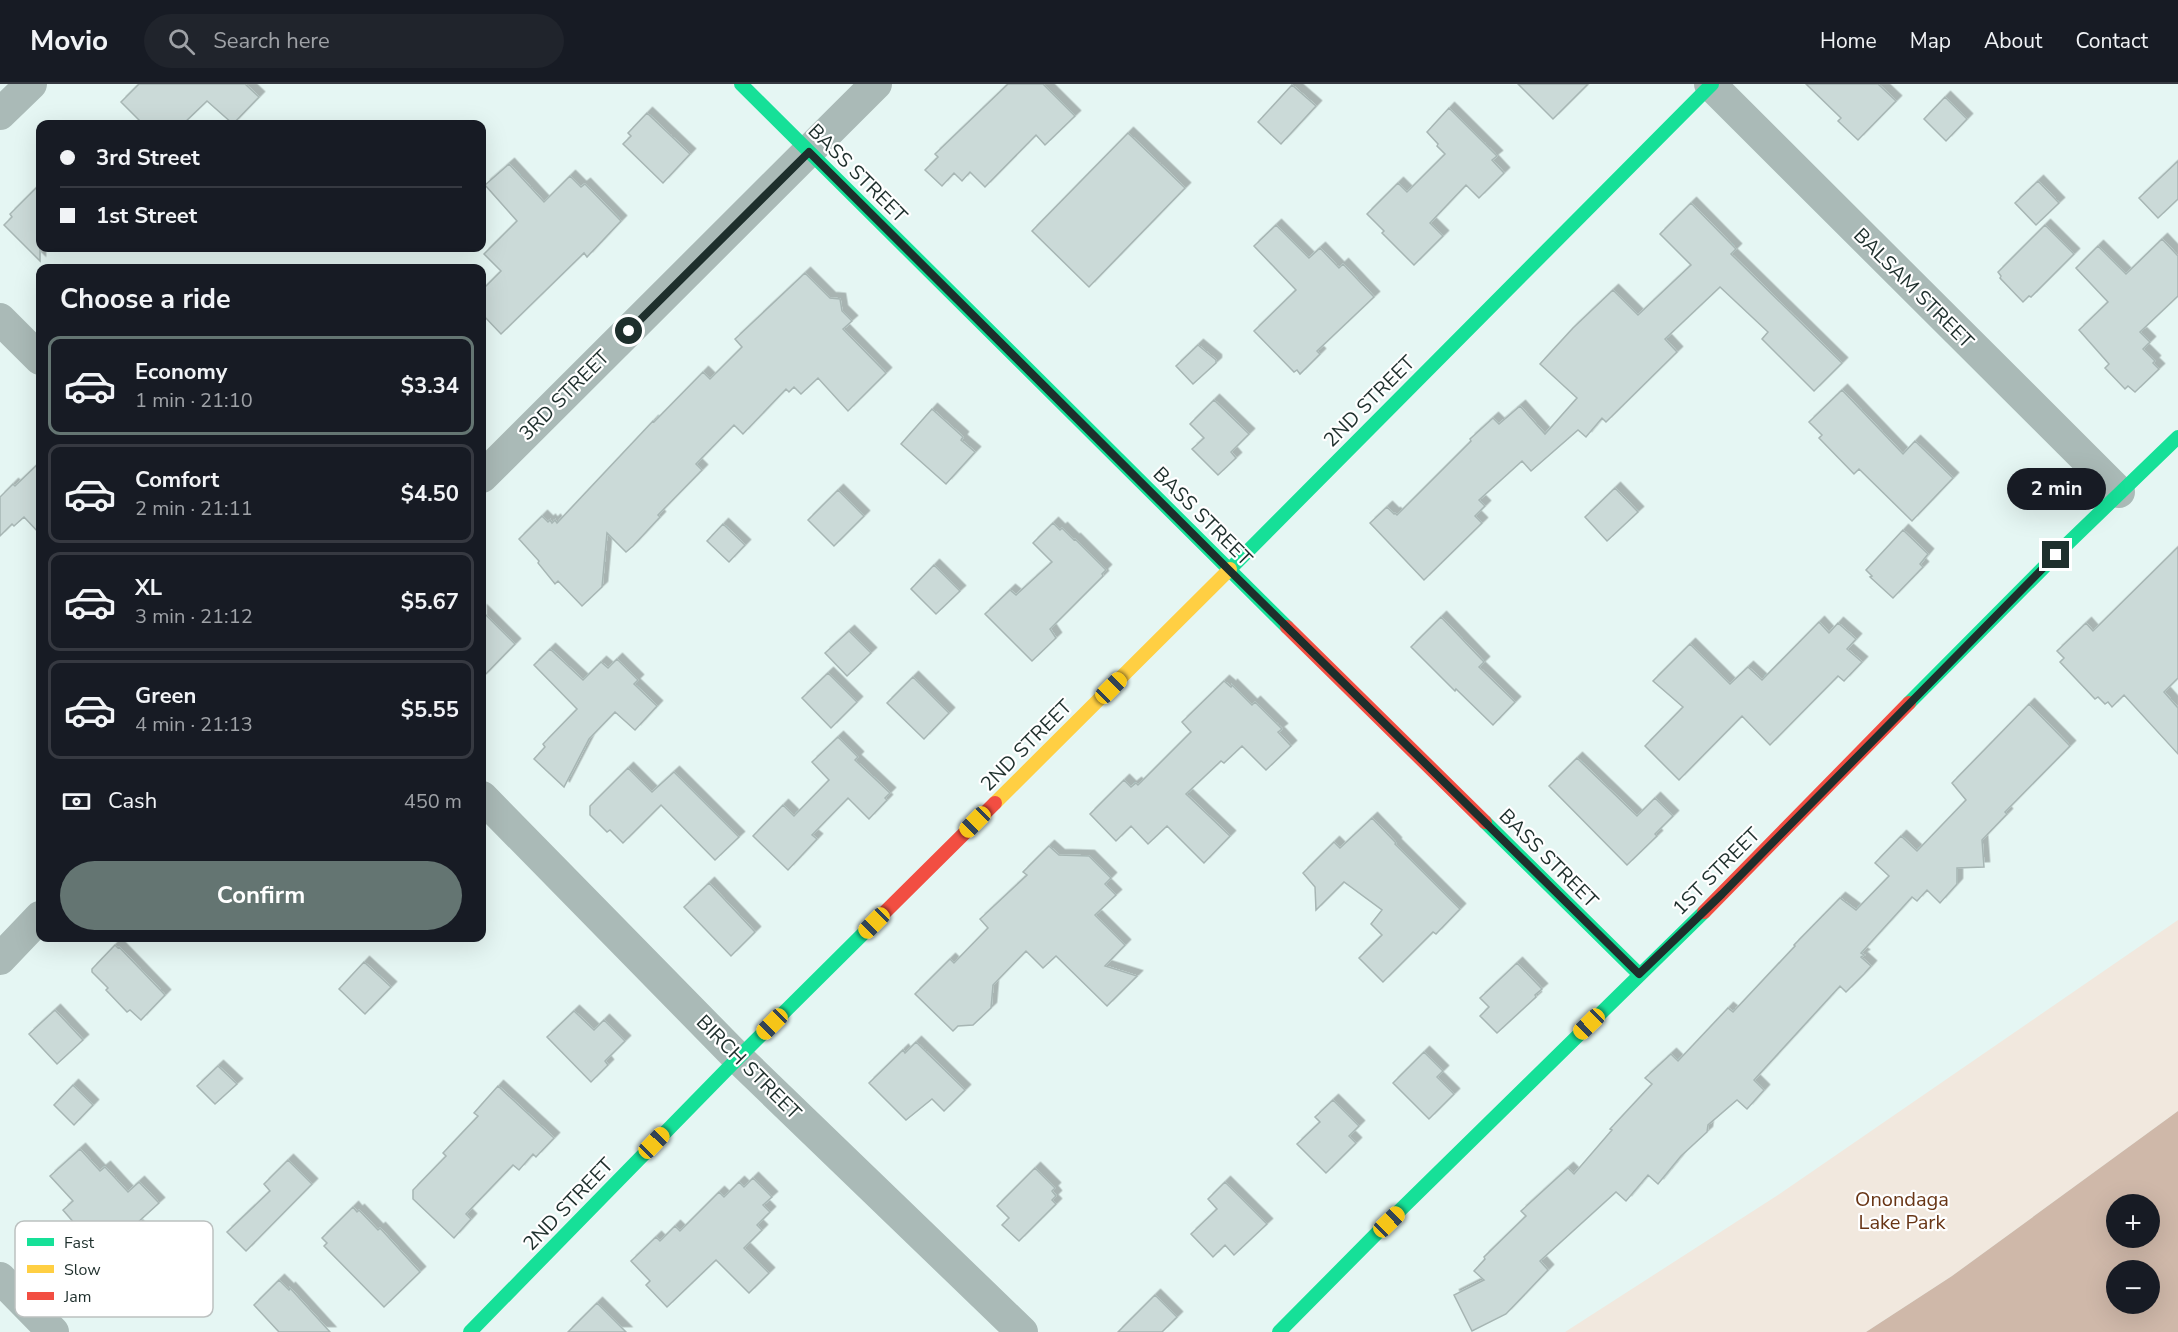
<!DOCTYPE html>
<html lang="en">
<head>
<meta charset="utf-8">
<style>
	body { margin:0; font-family:"Nunito Sans",sans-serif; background:#20242c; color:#f1f3f6; height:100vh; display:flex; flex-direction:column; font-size:22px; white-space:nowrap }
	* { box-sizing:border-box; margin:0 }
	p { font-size:20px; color:#9ea1a6 }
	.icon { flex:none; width:33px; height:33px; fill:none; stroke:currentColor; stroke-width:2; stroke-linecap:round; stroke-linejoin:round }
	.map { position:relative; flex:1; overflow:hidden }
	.details { position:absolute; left:36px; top:180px; width:450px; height:678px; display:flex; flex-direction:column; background:#171b24; border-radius:12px; box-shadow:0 6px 24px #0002 }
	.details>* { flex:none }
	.top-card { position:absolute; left:36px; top:36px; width:450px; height:132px; border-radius:12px; box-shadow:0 6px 24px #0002; display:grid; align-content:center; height:132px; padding:0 24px; background:#171b24 }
	.fabs { position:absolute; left:2106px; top:1110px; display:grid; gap:12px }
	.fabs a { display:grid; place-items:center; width:54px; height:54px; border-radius:50%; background:#171b24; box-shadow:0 6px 24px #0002; font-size:30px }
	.end { position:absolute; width:27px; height:27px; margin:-14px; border:8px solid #1e2f2c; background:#fff; box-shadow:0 0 0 3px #fff }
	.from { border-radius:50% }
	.bubble { position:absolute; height:42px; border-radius:21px; background:#171b24; box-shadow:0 6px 24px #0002; font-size:20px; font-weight:700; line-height:42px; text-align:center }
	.car { position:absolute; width:18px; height:36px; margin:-18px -9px; border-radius:8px; box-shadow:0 0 4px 2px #0007; background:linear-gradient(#f5c518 24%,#345 0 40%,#f5c518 0 76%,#345 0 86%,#f5c518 0) }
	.top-card b { display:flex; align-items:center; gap:21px; height:57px; font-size:22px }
	.top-card b+b { border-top:2px solid #363941 }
	.top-card i { width:15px; height:15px; background:#f1f3f6 }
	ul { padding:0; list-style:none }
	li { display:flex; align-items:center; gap:18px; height:99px; margin:0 12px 9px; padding:0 12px; border:3px solid #363941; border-radius:12px }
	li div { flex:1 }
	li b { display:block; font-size:22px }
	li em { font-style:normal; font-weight:700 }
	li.selected { border-color:#647572 }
	li>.icon { width:54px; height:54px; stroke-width:1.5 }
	h2 { padding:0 24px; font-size:27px; line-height:72px }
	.pay { display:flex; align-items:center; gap:15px; height:66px; padding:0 24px; font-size:22px }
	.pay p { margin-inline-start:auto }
	.cta { display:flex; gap:12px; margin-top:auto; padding:12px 24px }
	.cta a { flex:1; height:69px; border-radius:36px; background:#647572; color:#fff; font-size:24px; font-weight:700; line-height:69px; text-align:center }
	header { display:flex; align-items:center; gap:36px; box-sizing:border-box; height:84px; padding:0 30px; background:#171b24; border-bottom:2px solid #363941 }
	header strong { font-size:28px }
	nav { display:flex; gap:33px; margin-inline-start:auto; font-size:21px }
	.search { width:420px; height:54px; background:#20242c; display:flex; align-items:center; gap:15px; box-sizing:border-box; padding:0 21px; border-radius:33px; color:#9ea1a6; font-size:22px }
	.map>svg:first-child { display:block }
	.green { fill:#f1e8de }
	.water { fill:#cfb8a9; fill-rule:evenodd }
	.building { fill:#cbdad8; stroke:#a7b6b4; stroke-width:1.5; filter:url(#shadow) }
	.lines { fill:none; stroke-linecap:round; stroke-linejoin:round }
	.street { stroke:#aabab7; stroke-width:32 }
	.fast { stroke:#16e098; stroke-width:14 }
	.slow { stroke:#ffcf43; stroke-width:14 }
	.jam { stroke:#f24e42; stroke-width:14 }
	.route { stroke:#1e2f2c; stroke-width:8 }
	.labels { text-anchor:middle; stroke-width:4.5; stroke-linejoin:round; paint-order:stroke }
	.street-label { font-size:20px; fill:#1e2f2c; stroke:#fff }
	.park-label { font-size:20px; fill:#683515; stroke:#fff }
	.key { fill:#fff; stroke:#bcc1c0; stroke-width:1.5 }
	.key-label { font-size:16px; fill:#1e2f2c }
</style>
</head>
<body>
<header>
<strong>Movio</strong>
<div class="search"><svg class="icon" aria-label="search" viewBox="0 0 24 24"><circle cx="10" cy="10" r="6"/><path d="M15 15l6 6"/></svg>Search here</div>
<nav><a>Home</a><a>Map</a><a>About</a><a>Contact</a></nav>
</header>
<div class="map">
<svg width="2178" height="1248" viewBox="0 0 2178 1248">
	<defs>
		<filter id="shadow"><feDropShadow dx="5.5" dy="-5.5" stdDeviation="0" flood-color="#0004"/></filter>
	</defs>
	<rect width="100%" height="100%" fill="#e5f6f3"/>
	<path class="green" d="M2178,836V1027L1952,1192L1866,1248H1565L1778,1111Z"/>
	<path class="water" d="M2178,1027V1248H1866L1952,1192ZM2116,1120H2150V1154H2116ZM2116,1186H2150V1220H2116Z"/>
	<path class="building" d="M139,0H245L259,13L233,40L207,17L183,40H143L121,18Z
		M1008,0H1043L1075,32L1045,61L1036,51L985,103L970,88L962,97L954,89L942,102L925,86L938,73L935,70Z
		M1518,0H1588L1553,35Z
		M1806,0H1878L1896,17L1858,56L1838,37L1841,34Z
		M1292,1L1316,22L1281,60L1258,38Z
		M1945,13L1967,35L1946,57L1924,35Z
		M1449,24L1497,72L1492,76L1504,89L1479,114L1466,101L1430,139L1443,152L1414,181L1382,149L1384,147L1367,130L1398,99L1407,108L1445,70L1437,62L1438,60L1427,48Z
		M647,29L690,70L663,99L623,60L631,52L628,49Z
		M1128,49L1185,104L1089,203L1032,147Z
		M2178,77V115L2158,134L2139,114Z
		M509,80L544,118L570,92L581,103L585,100L621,137L587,173L584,169L501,250L482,230V206L501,187L484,170L517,137L485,101Z
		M2038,97L2059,119L2036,141L2015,119Z
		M40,100V177L4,141L12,133L10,130Z
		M1691,119L1736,165L1731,170L1842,279L1814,307L1762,255L1768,248L1720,203L1665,255L1677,268L1606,338L1602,334L1586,353L1578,346L1531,387L1522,377L1479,416L1485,422L1475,432L1482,439L1424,496L1370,439L1387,423L1394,430L1395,429L1397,431L1471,357L1470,355L1493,334L1499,340L1520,322L1545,350L1577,314L1540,280L1573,244L1613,206L1638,231L1691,181L1660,150Z
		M1276,141L1309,174L1320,164L1339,184L1343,180L1374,213L1317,267L1320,270L1300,290L1297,286L1294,288L1254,247L1296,206L1254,162Z
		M2045,141L2074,170L2031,213L2029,212L2023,218L2000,194L2001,192L1998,188Z
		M2162,155L2178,172V212L2140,248L2150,258L2143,265L2155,277L2153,279L2159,285L2135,308L2128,302L2125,305L2105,284L2109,280L2079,246L2108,218L2076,184L2098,162L2126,190Z
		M805,189L830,214L840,215L842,227L852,237L843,245L886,289L848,327L818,294L801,310L794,303L789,308L786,305L743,350L734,341L696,380L702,386L658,431L660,433L633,462L626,468L607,449L602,503L582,522L558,497L555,500L538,479L539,477L519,455L542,432L548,438L550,436L552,439L555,436L557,439L653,337L654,338L703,288L710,295L742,263L735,255Z
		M1198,261L1216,276V279L1193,300L1176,282Z
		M1842,306L1903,370L1915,357L1953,394L1912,437L1859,385L1854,390L1819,354L1822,351L1809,338Z
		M1214,316L1249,350L1231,368L1236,374L1218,391L1192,365L1204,354L1190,340Z
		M932,325L963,353L961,356L975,368L946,400L901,360Z
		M40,378V450L24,433L14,442L12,440L0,452V413L13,400L15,402Z
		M1615,404L1638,428L1607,457L1585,433Z
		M838,406L864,432L834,462L808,436Z
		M1053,439L1060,446L1062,444L1074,456L1075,455L1106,486L1102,490L1103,492L1050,545L1056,554L1032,577L985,530L1010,506L1016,511L1052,478L1033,459Z
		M723,440L745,461L729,478L707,457Z
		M1903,446L1928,470L1920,480L1923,483L1893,514L1870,493L1872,492L1866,486Z
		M2178,463V594L2164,608L2178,624V670L2124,611L2112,623L2108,618L2105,620L2098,613L2095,615L2060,578L2064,574L2057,567L2086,539L2093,547Z
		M934,481L960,507L936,530L911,505Z
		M482,527L515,560L482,594Z
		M1441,533L1484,578L1479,583L1515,618L1493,641L1456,605L1455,607L1411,563Z
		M1819,538L1829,549L1838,539L1856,555L1847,565L1862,578L1844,597L1838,592L1770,661L1742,632L1679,696L1645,662L1683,623L1653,597L1690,560L1730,600L1748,583L1762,596Z
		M849,547L871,569L847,592L825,569Z
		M550,565L583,596L601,578L608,584L617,575L638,596L634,600L657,622L635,646L615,628L589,655L564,703L534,675L545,663L543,660L577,625L534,581Z
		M828,589L857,618L831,644L802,614Z
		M913,593L949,629L924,655L887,619Z
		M1224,597L1231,603L1232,601L1252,621L1255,618L1282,645L1278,648L1291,662L1266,686L1242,662L1224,679L1221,677L1186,710L1230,752L1204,779L1167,742L1148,760L1131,742L1116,757L1090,730L1124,696L1131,703L1136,699L1138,701L1191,648L1182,638Z
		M2029,620L2070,662L2005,728L2007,730L1982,756L1984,783L1957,784V800L1940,819L1927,806L1917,817L1912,813L1861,869L1864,871L1861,873L1871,882L1864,890L1846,908L1840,902L1754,996L1764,1006L1747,1025L1737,1016L1708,1041L1707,1048L1681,1072L1658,1100L1648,1091L1626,1117L1616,1108L1540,1177L1548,1186L1506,1230L1472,1247L1454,1211L1484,1196L1474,1187L1485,1175L1484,1173L1526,1132L1521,1127L1568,1084L1574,1090L1612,1046L1610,1045L1652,1000L1645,994L1671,970L1678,977L1728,924L1733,928L1795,862L1794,861L1840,814L1856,826L1889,792L1875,779L1901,752L1917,767L1966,716L1952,699Z
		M838,653L858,673L855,676L890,709L885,714L887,716L869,735L848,714L812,751L817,755L788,786L753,752L783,721L794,732L829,696L812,678Z
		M1577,674L1637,732L1655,714L1673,732L1655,750L1657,752L1627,781L1549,702Z
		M628,684L652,708L674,688L739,753L715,776L661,721L623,759L610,746L607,748L590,731V722Z
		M1372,734L1396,759L1395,760L1460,825L1436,850L1433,848L1383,898L1359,874L1382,851L1371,840L1382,826L1344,798L1316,826L1315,803L1303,789L1334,758L1340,764Z
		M1049,762L1059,771L1089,772L1111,794L1105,800L1116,811L1095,831L1125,861L1105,882L1137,892L1107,922L1056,872L1043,884L1026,867L993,901L991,924L973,941L958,942L953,947L915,910L950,875L954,879L988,844L980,835L1027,791L1023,788Z
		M709,799L755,848L731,872L684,823Z
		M115,861L118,864L119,863L165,911L141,936L130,926L127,928L106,906L108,904L92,888V885Z
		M364,878L391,903L365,930L339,905Z
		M1517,879L1542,905L1535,911L1536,913L1497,949L1480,932L1489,923L1480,914Z
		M55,926L83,956L57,980L29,950Z
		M574,927L594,946L604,936L625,957L605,977L608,981L591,998L547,953Z
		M916,958L965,1006L944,1027L932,1015L906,1036L869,999L903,966L905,969Z
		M1424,968L1443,987L1437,993L1454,1010L1429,1035L1393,999Z
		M218,982L237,1000L215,1020L197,1002Z
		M73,1001L93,1021L74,1041L54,1021Z
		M498,1002L554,1054L536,1073L533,1070L519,1086L513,1081L466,1130L471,1135L454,1154L413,1115V1106L446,1072L443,1069L478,1032L474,1029Z
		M1333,1016L1359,1042L1349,1052L1356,1059L1326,1089L1297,1060L1320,1038L1315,1033Z
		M80,1065L100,1087L105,1083L128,1108L139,1098L159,1119L136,1140L145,1150L120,1177L122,1179L101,1198L79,1175L94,1162L63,1126L73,1117L50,1092Z
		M288,1076L312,1100L246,1167L227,1148L270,1107L264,1100Z
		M1035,1084L1055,1104L1052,1107L1056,1112L1052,1116L1056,1120L1019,1157L1002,1141L1009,1134L997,1122Z
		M753,1094L772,1113L763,1121L770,1128L757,1141L762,1146L744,1164L769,1189L749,1209L716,1176L667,1223L646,1201L650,1197L631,1177L656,1153L660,1157L675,1142L680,1147L719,1108L724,1113L739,1098L744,1103Z
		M1225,1098L1267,1140L1234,1171L1225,1161L1213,1173L1191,1150L1217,1125L1208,1115Z
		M353,1123L357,1128L359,1126L378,1146L380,1144L420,1188L384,1223L324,1162L327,1159L322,1154Z
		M279,1196L289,1206L290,1204L330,1248H279L254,1221Z
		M1155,1211L1177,1233L1162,1248H1118Z
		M597,1219L626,1248H568Z"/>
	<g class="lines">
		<path class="street" d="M1710,0L2119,408
			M0,30L31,0
			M0,235L40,275
			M482,393L876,0
			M482,713L738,974L1022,1248
			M0,875L40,833
			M0,1194L53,1248"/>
		<path class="fast" d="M741,0L1287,543
			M1230,485L1712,0
			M1909,619L2062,465L2178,353
			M1485,738L1639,890
			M470,1248L738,974L881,832
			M1279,1248L1389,1137L1704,828"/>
		<path class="slow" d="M995,719L1230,485"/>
		<path class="jam" d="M1287,543L1485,738
			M1704,828L1909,619
			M881,832L995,719"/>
	</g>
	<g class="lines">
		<path class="route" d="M629,247L809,68L1229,486L1639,890L1722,810L2056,471"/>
	</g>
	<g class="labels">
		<g class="street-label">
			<text transform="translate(858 89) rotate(45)" y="7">BASS STREET</text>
			<text transform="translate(1914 204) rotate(45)" y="7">BALSAM STREET</text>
			<text transform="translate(564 311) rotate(-45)" y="7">3RD STREET</text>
			<text transform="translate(1369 317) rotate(-45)" y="7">2ND STREET</text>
			<text transform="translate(1203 432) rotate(45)" y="7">BASS STREET</text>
			<text transform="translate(1026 661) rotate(-45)" y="7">2ND STREET</text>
			<text transform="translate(1549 774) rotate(45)" y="7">BASS STREET</text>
			<text transform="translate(1716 787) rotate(-45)" y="7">1ST STREET</text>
			<text transform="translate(749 983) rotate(45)" y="7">BIRCH STREET</text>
			<text transform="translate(568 1120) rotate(-46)" y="7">2ND STREET</text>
		</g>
		<g class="park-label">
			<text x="1902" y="1122">Onondaga<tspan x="1902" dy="23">Lake Park</tspan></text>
		</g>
	</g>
	<rect x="15" y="1137" width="198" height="96" rx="9" class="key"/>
	<rect x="27" y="1154" width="27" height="8" fill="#16e098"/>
	<rect x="27" y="1181" width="27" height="8" fill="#ffcf43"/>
	<rect x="27" y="1208" width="27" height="8" fill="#f24e42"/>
	<g class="key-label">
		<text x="64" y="1164">Fast</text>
		<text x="64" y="1191">Slow</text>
		<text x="64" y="1218">Jam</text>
	</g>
</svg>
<div class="fabs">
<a>+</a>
<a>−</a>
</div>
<i class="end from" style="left:629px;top:247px"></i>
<i class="end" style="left:2056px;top:471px"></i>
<div class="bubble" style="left:2007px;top:384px;width:99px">2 min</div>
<i class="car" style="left:1111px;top:604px;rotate:45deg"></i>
<i class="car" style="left:975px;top:738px;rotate:225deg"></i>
<i class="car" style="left:874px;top:839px;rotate:225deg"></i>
<i class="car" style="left:772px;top:940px;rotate:225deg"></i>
<i class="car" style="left:1589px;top:940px;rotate:226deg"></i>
<i class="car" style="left:654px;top:1059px;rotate:44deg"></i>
<i class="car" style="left:1389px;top:1138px;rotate:46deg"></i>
<div class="top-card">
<b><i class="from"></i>3rd Street</b>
<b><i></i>1st Street</b>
</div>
<section class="details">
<h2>Choose a ride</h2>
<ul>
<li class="selected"><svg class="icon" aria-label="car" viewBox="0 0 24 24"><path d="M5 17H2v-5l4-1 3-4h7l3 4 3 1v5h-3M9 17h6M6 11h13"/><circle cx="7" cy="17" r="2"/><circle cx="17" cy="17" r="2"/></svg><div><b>Economy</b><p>1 min · 21:10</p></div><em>$3.34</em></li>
<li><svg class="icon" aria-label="car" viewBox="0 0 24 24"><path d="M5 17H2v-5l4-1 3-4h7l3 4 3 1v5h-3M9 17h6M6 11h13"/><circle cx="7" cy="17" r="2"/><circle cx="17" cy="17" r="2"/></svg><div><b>Comfort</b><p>2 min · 21:11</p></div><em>$4.50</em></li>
<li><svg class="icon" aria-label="car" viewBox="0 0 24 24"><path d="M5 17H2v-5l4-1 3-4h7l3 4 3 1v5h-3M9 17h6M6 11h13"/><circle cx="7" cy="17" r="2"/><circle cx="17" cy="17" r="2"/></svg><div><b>XL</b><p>3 min · 21:12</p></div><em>$5.67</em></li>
<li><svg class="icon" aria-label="car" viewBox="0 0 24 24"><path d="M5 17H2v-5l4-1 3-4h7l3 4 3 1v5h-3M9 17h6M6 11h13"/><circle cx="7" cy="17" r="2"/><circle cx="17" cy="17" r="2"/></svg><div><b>Green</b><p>4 min · 21:13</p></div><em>$5.55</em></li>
</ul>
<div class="pay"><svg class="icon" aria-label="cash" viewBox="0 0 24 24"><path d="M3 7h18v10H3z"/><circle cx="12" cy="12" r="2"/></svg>Cash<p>450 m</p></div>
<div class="cta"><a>Confirm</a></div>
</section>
</div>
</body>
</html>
